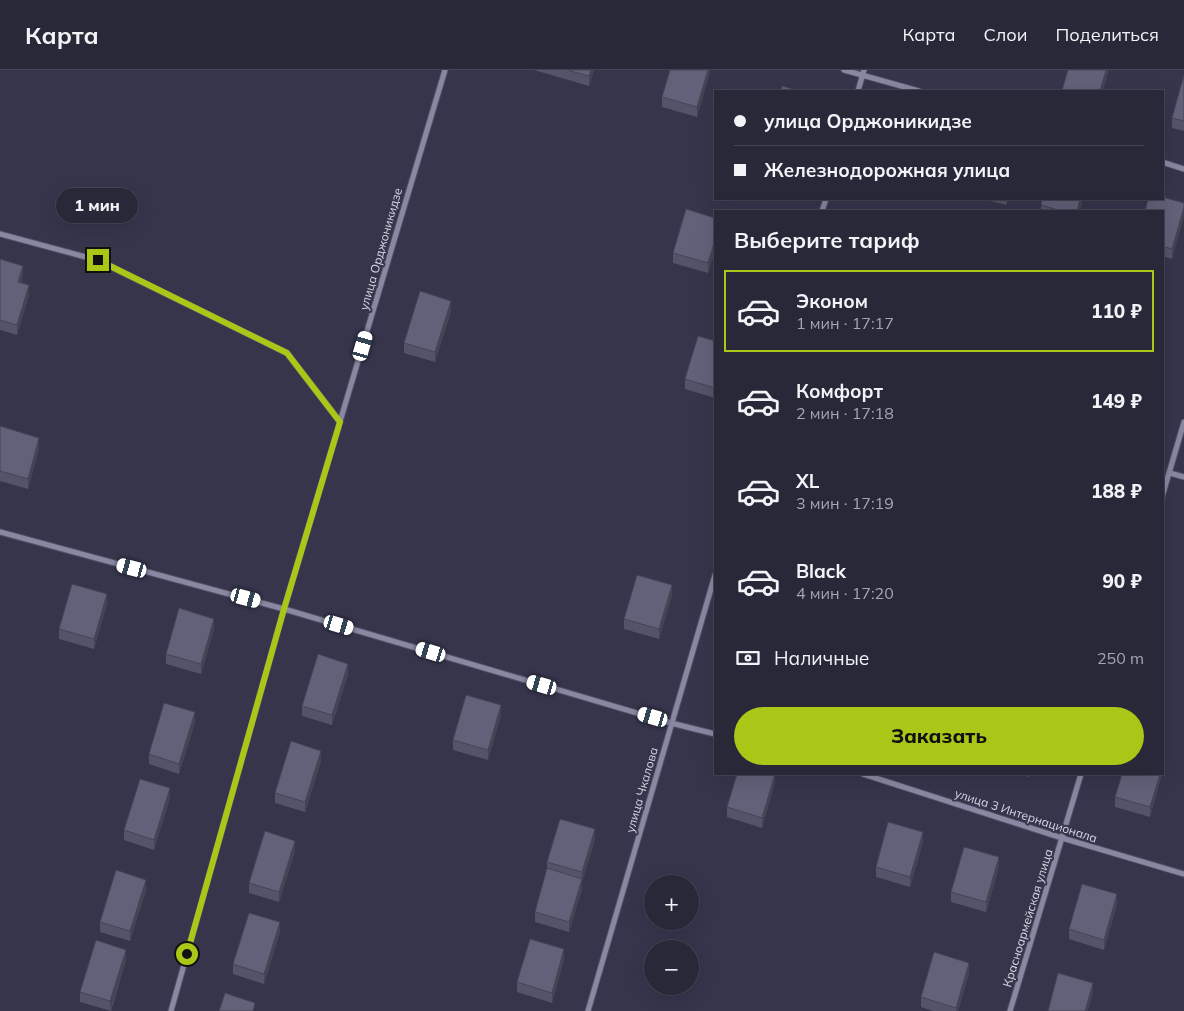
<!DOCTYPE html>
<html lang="ru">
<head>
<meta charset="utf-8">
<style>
	body { margin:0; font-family:Mulish,sans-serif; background:#303041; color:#f1f3f6; height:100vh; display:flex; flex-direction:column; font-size:19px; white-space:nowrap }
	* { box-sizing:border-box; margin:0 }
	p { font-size:16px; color:#a5a6ae }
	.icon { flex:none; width:28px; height:28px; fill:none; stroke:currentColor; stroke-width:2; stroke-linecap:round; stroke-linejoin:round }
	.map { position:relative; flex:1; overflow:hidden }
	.sheet { position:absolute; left:714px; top:140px; width:450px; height:565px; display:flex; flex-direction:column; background:#282839; border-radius:0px; box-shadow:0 5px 20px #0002,0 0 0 1px #444453 }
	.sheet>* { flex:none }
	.top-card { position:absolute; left:714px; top:20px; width:450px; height:110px; border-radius:0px; box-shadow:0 5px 20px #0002,0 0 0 1px #444453; display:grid; align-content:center; height:110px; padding:0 20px; background:#282839 }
	.fabs { position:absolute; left:644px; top:805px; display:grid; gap:10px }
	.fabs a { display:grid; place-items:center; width:55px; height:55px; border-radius:50%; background:#282839; box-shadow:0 5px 20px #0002,0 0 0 1px #444453; font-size:25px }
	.end { position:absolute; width:22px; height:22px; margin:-11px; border:6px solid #aac718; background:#111; box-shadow:0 0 0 2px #111 }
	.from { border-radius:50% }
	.bubble { position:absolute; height:35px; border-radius:18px; background:#282839; box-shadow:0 5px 20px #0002,0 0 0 1px #444453; font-size:16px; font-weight:800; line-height:35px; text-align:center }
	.car { position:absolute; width:15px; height:30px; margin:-15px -8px; border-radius:6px; box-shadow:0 0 4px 1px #0007; background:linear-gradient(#fff 24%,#345 0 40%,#fff 0 76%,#345 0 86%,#fff 0) }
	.top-card b { display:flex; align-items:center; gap:18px; height:48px; font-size:19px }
	.top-card b+b { border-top:1px solid #444453 }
	.top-card i { width:12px; height:12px; background:#f1f3f6 }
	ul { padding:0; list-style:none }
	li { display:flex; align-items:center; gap:15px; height:82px; margin:0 10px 8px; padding:0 10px; border:2px solid transparent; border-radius:0px }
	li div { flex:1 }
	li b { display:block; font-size:19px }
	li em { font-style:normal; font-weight:800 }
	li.selected { border-color:#aac718 }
	li>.icon { width:45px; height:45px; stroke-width:1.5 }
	h2 { padding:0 20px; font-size:22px; line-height:60px }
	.pay { display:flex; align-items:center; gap:12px; height:55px; padding:0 20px; font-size:19px }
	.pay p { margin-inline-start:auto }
	.action { display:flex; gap:10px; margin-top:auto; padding:10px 20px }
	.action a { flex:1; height:58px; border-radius:30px; background:#aac718; color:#111; font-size:20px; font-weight:800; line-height:58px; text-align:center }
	header { display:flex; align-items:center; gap:30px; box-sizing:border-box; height:70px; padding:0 25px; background:#282839; border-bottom:1px solid #444453 }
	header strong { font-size:24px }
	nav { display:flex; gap:28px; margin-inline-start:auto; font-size:18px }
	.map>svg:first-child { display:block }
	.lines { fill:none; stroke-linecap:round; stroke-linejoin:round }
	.street-casing { stroke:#525063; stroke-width:7 }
	.street { stroke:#8988a3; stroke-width:5 }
	.wall { fill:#545369 }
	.shaded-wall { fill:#454455 }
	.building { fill:#62617a; stroke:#454455 }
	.route { stroke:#aac718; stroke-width:6 }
	.labels { text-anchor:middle; stroke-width:4; stroke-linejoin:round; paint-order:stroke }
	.street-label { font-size:12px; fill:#d6d6e5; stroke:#36354c }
</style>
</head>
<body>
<header>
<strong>Карта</strong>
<nav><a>Карта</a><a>Слои</a><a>Поделиться</a></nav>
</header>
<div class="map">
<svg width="1184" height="941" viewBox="0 0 1184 941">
	<rect width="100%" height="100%" fill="#36354c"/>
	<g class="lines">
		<g class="street-casing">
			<path id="street" d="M844,0L919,21
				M858,21L864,0
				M1162,92L1184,99
				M822,141L826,129
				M0,164L97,190L287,283L340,352
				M1170,403L1184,407
				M1162,427L1184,352
				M0,462L284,539L671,653L715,664
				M863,704L1062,768L1184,804
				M171,941L284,539L445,0
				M588,941L715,505
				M1010,941L1081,704"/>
		</g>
		<use href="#street" class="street"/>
	</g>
	<path class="wall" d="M534,0H594L589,16Z
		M710,0L697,47L662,37V27Z
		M1184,5V61L1172,58V48Z
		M983,129H1008L1006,135Z
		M1184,133L1172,189L1162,186V141Z
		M1041,135L1080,141H1041Z
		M715,148V180L708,203L673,193V183Z
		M0,189L23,206L21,213L29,225L17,265L0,260Z
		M451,241L435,292L404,283V273Z
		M715,271V328L685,319V309Z
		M0,356L39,378L28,419L0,411Z
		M672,525L659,569L624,559V549Z
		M107,534L94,579L59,569V559Z
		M214,559L201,604L166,594V584Z
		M348,604L332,655L302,646V636Z
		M501,645L488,690L453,680V670Z
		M195,652L179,704L149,694V684Z
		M321,691L305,742L275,733V723Z
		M1018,704H1030L1029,707Z
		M1162,704L1150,747L1115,737V727Z
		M775,712L762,758L727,747V737Z
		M170,728L154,780L124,770V760Z
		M595,769L582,812V819L569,862L535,852V842L547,800V792Z
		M923,772L910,817L876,807V797Z
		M295,781L279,832L249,823V813Z
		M999,797L986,842L951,832V822Z
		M146,820L130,871L100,862V852Z
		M1117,834L1104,880L1069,869V859Z
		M280,862L264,914L233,904V894Z
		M564,889L552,933L517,922V912Z
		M126,890L111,941L80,932V922Z
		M969,903L958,941H933L921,937V927Z"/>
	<path class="shaded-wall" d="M591,0H594L589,16V6Z
		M708,0H710V2L697,47V37Z
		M1106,0H1109L1103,21H1100Z
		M1080,129H1083L1080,141H1077Z
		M1184,137V147L1172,189V179Z
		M715,170V180L708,203V193Z
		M23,196V206L18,222V212Z
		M29,215V225L17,265V255Z
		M451,231V241L435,292V282Z
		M39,368V378L28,419V409Z
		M672,515V525L659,569V559Z
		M107,524V534L94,579V569Z
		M214,549V559L201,604V594Z
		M348,594V604L332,655V645Z
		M501,635V645L488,690V680Z
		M195,642V652L179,704V694Z
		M321,681V691L305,742V732Z
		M775,704V712L762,758V748Z
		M1160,704H1162L1150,747V737Z
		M170,718V728L154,780V770Z
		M595,759V769L582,812V819L569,862V852L582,809V802Z
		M923,762V772L910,817V807Z
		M295,771V781L279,832V822Z
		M999,787V797L986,842V832Z
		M146,810V820L130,871V861Z
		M1117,824V834L1104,880V870Z
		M280,852V862L264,914V904Z
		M564,879V889L552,933V923Z
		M126,880V890L110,941V931Z
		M969,893V903L958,941H956V938Z
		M1093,913V923L1088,941H1085Z"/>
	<path class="building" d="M567,0H591L589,6Z
		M670,0H708L697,37L662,27Z
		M1068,0H1106L1100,21H1066L1062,20Z
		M1184,5V51L1172,48Z
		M782,16L800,21H781Z
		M1162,127L1184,133V137L1172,179L1162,176V141H1145L1148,129H1162Z
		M1042,129H1080L1077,141H1062L1041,135Z
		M686,139L715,148V170L708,193L673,183Z
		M0,189L23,196L18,212L29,215L17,255L0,250Z
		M420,221L451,231L435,282L404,273Z
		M698,266L715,271V318L685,309Z
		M0,356L39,368L28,409L0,401Z
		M637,505L672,515L659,559L624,549Z
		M72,514L107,524L94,569L59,559Z
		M179,538L214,549L201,594L166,584Z
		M318,584L348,594L332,645L302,636Z
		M466,625L501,635L488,680L453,670Z
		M164,633L195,642L179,694L149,684Z
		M291,671L321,681L305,732L275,723Z
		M737,704H775L762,748L727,737Z
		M1122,704H1160L1150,737L1115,727Z
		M140,709L170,718L154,770L124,760Z
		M560,749L595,759L582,802L547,792Z
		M888,752L923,762L910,807L876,797Z
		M265,761L295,771L279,822L249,813Z
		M964,777L999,787L986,832L951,822Z
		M547,798L582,809L569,852L535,842Z
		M116,800L146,810L130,861L100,852Z
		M1082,814L1117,824L1104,870L1069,859Z
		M249,843L280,852L264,904L233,894Z
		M530,869L564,879L552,923L517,912Z
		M96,870L126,880L110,931L80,922Z
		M934,882L969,893L956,938L921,927Z
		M1058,903L1093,913L1085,941H1048Z
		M225,923L255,933L253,941H219Z"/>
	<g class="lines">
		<path class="route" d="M98,190L287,283L340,352L284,539L187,884"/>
	</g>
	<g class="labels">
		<g class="street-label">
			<text transform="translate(381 179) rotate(-74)" y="4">улица Орджоникидзе</text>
			<text transform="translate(642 720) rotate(-74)" y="4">улица Чкалова</text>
			<text transform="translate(1026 746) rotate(18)" y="4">улица 3 Интернационала</text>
			<text transform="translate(1028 848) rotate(-73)" y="4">Красноармейская улица</text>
		</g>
	</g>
</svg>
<div class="fabs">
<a>+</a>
<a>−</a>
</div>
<i class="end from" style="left:187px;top:884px"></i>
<i class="end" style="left:98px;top:190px"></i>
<div class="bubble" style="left:56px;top:118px;width:82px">1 мин</div>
<i class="car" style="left:363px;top:276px;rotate:16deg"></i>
<i class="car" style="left:132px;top:498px;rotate:285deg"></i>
<i class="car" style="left:246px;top:528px;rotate:105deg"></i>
<i class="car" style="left:339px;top:555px;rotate:107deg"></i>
<i class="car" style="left:431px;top:582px;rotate:287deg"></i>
<i class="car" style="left:542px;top:615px;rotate:286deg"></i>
<i class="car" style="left:653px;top:647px;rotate:286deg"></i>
<div class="top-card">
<b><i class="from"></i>улица Орджоникидзе</b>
<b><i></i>Железнодорожная улица</b>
</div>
<section class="sheet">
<h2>Выберите тариф</h2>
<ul>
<li class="selected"><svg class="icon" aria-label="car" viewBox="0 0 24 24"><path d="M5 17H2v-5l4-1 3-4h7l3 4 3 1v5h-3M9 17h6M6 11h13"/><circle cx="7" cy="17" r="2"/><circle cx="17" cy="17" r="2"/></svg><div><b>Эконом</b><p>1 мин · 17:17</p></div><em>110 ₽</em></li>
<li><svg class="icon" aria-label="car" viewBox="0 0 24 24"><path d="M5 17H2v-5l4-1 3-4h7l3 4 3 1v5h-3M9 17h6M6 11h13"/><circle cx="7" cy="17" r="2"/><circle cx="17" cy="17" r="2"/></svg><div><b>Комфорт</b><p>2 мин · 17:18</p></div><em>149 ₽</em></li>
<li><svg class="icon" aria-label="car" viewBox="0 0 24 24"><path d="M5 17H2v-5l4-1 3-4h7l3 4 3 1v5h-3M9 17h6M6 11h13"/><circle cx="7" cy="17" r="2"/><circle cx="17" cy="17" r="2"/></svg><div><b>XL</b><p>3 мин · 17:19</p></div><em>188 ₽</em></li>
<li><svg class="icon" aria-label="car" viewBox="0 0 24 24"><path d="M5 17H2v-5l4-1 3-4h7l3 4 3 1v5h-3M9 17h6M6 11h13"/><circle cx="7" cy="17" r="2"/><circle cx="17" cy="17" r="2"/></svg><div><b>Black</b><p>4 мин · 17:20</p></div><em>90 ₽</em></li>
</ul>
<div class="pay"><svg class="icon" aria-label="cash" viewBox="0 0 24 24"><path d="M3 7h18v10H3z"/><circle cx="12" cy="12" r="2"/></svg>Наличные<p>250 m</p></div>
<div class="action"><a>Заказать</a></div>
</section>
</div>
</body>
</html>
